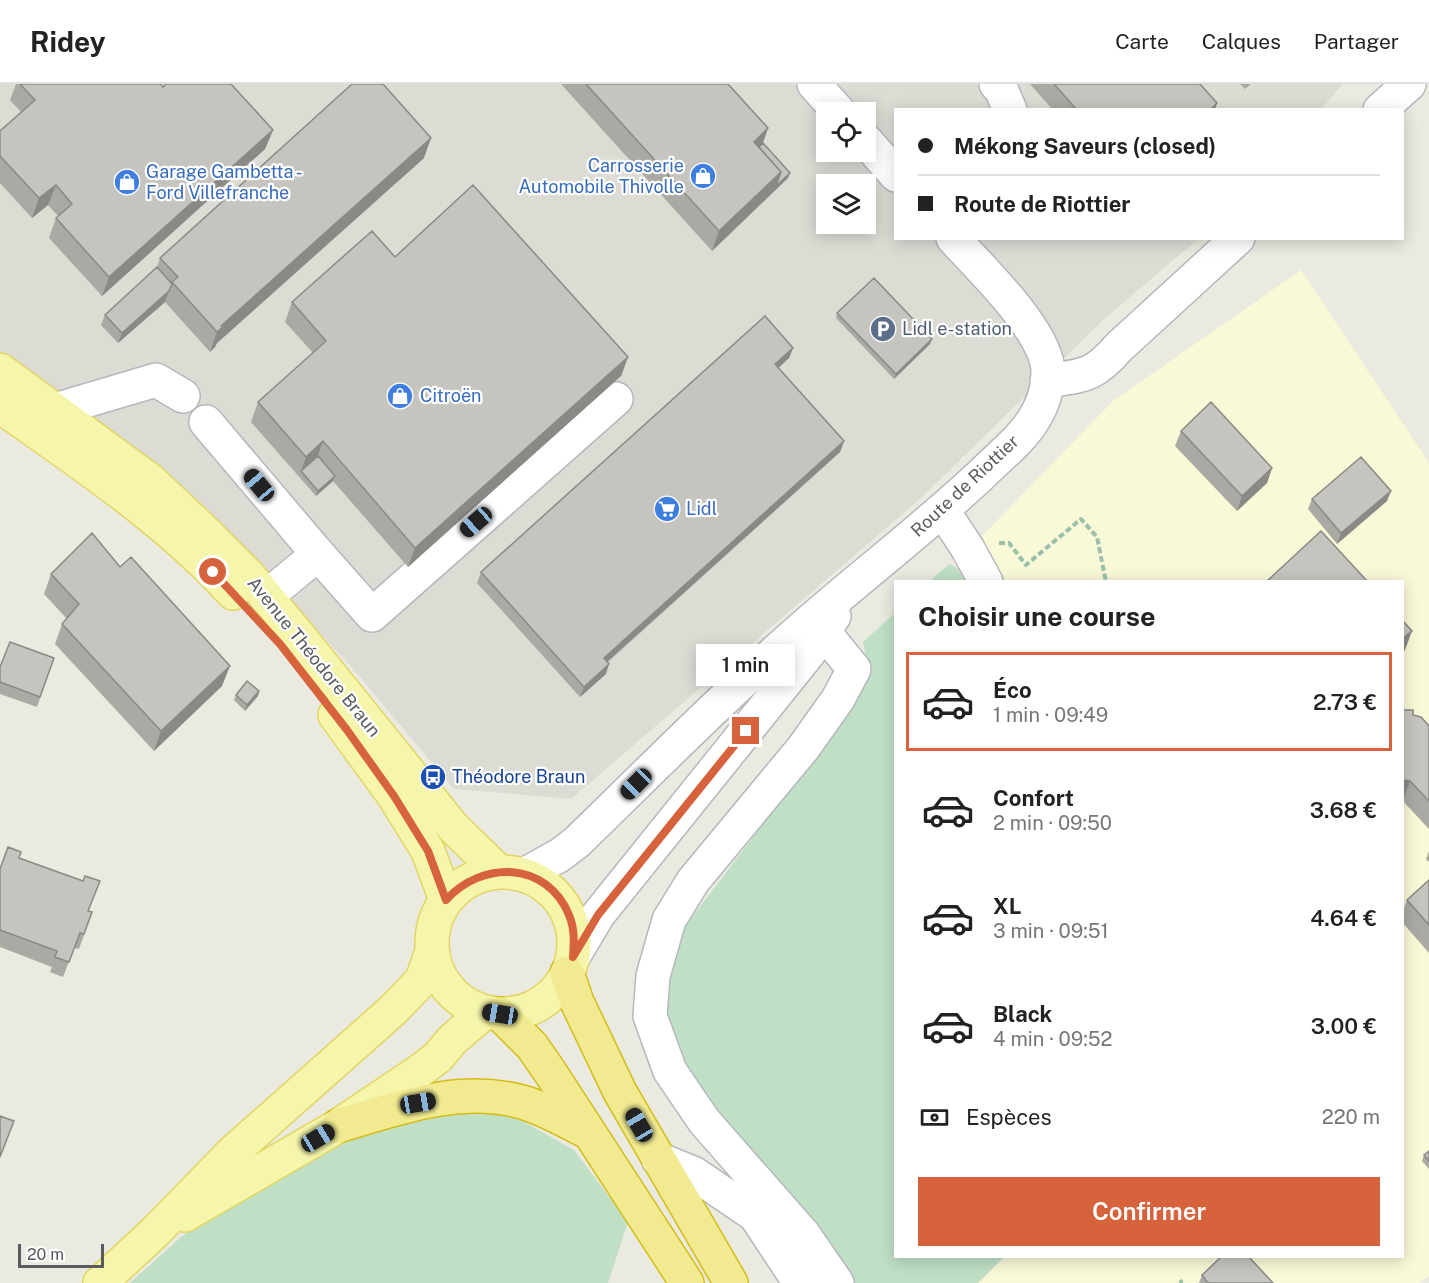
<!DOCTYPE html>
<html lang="fr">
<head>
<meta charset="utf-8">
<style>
	body { margin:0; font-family:"Public Sans",sans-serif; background:#f6f6f6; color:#222; height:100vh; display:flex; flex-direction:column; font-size:22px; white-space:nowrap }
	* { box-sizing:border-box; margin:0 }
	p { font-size:20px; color:#767676 }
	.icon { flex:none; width:33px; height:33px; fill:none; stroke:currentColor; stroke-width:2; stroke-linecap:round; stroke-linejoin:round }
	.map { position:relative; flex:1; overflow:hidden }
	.sheet { position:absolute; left:894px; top:496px; width:510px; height:678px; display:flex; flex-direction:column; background:#fff; border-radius:0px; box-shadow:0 3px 15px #0003 }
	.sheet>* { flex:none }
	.hud { position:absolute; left:894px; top:24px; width:510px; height:132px; border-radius:0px; box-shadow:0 3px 15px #0003; display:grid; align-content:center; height:132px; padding:0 24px; background:#fff }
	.fabs { position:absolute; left:816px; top:18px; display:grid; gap:12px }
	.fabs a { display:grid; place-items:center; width:60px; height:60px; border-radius:0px; background:#fff; box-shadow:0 3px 15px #0003; font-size:30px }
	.scale { position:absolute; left:18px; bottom:15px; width:86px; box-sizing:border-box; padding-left:6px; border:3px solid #595b60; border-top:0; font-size:16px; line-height:21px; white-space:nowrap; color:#595b60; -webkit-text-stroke:4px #fff; paint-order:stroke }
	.end { position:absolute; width:27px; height:27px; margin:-14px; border:8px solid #d6633c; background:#fff; box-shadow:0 0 0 3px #fff }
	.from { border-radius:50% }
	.bubble { position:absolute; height:42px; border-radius:0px; background:#fff; box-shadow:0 3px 15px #0003; font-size:20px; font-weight:600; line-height:42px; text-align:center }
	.car { position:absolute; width:18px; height:36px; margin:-18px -9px; border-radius:8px; box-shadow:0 0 4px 2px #0007; background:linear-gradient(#222 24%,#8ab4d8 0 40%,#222 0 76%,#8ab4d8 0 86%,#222 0) }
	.hud b { display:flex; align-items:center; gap:21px; height:57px; font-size:22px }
	.hud b+b { border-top:2px solid #e0e0e0 }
	.hud i { width:15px; height:15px; background:#222 }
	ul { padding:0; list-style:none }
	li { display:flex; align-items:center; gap:18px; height:99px; margin:0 12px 9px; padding:0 12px; border:3px solid transparent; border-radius:0px }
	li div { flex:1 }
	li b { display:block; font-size:22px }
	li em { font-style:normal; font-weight:600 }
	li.on { border-color:#d6633c }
	li>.icon { width:54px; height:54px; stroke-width:1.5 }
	h2 { padding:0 24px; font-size:27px; line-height:72px }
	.pay { display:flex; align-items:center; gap:15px; height:66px; padding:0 24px; font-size:22px }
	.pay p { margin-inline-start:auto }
	.primary-button { display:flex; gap:12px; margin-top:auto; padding:12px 24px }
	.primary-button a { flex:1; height:69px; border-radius:0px; background:#d6633c; color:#fff; font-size:24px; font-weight:600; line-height:69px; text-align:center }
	header { display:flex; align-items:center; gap:36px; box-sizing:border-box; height:84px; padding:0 30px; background:#fff; border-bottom:2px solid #e0e0e0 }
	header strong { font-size:28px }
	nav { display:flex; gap:33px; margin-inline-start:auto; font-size:21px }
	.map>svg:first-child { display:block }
	.commercial { fill:#f9f8d7 }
	.industrial { fill:#dcdcd5; fill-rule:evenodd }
	.green { fill:#bfe0c5 }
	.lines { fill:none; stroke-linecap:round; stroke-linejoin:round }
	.minor-casing { stroke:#b6b7bc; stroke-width:36 }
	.major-casing { stroke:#e2d563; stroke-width:36 }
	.highway-casing { stroke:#d5bc17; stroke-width:36 }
	.path { stroke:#9ac0ac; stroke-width:4; stroke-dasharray:6 3; stroke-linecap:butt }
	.minor { stroke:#fff; stroke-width:33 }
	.major { stroke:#f5f6ab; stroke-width:33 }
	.highway { stroke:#f1ea91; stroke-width:33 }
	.wall { fill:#aaa9a3 }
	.shaded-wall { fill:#8b8985 }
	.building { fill:#c6c4be; stroke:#8b8985; stroke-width:1.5 }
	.route { stroke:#d6633c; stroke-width:8 }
	.labels { text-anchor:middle; stroke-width:4.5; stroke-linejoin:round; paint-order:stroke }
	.shop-label { font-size:18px; fill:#366cbe; stroke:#fff; text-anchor:start }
	.service-label { font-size:18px; fill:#4e5e75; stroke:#fff; text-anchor:start }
	.street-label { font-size:18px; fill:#595b60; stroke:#fff }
	.transit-label { font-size:18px; fill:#164399; stroke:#fff; text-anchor:start }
</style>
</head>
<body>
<header>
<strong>Ridey</strong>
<nav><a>Carte</a><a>Calques</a><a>Partager</a></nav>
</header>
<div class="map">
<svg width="1429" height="1199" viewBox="0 0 1429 1199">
	<rect width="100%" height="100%" fill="#ebeae1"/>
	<path class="commercial" d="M1301,186L1429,379V1192L1419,1199H978L1004,1173H1402V498H975L983,451L1113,317Z"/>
	<path class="industrial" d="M0,0H1343L1321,25L896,26V154L1198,155L1103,236L920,415L571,715L454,705L355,587L288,515L220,438L147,380L0,274ZM826,28H866V68H826ZM826,100H866V140H826Z"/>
	<path class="green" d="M949,480L957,484L966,498H929Z
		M895,529L896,1173H1004L978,1199H855L791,1115L679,982L661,937L666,895L683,845L818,668L869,586L863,558Z
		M458,1024L517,1034L574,1066L628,1138L608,1199H130L181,1153L258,1100L390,1038Z"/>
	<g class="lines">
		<g class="minor-casing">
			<path id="minor" d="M814,0L839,28
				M996,0L1001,5L1010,26
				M1380,26L1409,0
				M866,57L896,91
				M1047,297C1084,291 1093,293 1119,263L1238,154
				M55,326L156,296L183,312
				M206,338L318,470
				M943,427L968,465L986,498
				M266,513L318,470L372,531L616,315
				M823,547L854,585L838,615L804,663L693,797L669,836L653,892L650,932L670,987L704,1037L804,1151L837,1199
				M524,791L560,771L577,758C651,686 723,613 801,545C861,492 925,444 983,389C996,376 1011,364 1022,351C1037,334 1048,312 1048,289C1049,249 980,184 953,154
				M573,873L598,831L808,570L834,532
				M658,1075L693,1089L755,1131L800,1199"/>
		</g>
		<g class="major-casing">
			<path id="major" d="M0,286L151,397L205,448L249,492L303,557L453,743L499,788
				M0,322C80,379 167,436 233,509
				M335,631L394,712L428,767L446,816
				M432 859a71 71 0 1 1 142 0a71 71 0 1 1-142 0Z
				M185,1131L338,1042L417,989L438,973L452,956L485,928
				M100,1199L155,1148L232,1069L393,926L422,896L432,867"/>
		</g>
		<g class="highway-casing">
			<path id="highway" d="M567,889L577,918L620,1008L731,1199
				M500,930L532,962L550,988L687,1199
				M338,1042C398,1024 459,1001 522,1018C546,1025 568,1038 589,1049"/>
		</g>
		<path class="path" d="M999,459H1009L1026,481L1081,435L1097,453L1106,498
			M1180,1196L1182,1199"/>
		<use href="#minor" class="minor"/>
		<use href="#major" class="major"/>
		<use href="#highway" class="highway"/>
	</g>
	<path class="wall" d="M16,0H161L163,3L273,46L265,65L102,212L49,154L56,134L58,132L48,121L32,134L0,99V47L21,28L10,16Z
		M561,0H728L768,44L763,59L790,89L788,94L712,167Z
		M1030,0H1200L1215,26H1053Z
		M1240,0H1251L1245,5Z
		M424,74L217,259L215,263L210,268L165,218L118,259L101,241L105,231L157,183L160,174Z
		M395,173L628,273L621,292L408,483L333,397L316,412L251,338L258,318L313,269L285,238L292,218Z
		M837,229L930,260L894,295L836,234Z
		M793,264L789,274L778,284L844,357L840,368L608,578L606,590L580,613L477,499L481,488Z
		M1181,347L1272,384L1267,399L1237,427L1175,362Z
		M1312,415L1387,417L1337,460L1308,425Z
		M120,483L222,602L154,667L55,560L62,540L67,535L44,510L51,490Z
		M54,574L37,623L0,610V583Z
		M259,607L258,612L245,627L234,616L236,611Z
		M1402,626L1429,642V745L1402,716Z
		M1429,767V778L1426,775Z
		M19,774L88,827L92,828L79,865L74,864L63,893L50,888L52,883L0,863V785Z
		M1429,796V869L1402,838V829L1407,816Z
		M1429,1067V1085L1422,1077L1424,1071Z
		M1202,1191L1273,1199H1199Z"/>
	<path class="shaded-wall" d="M1217,19L1215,26H1210Z
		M768,44L761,64L750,74L754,58Z
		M273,46L265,65L102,212L109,193Z
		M431,54L424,74L217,259L215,263L210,268L217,248L221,242Z
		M781,88L790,89L788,94L712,167L719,147Z
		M56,101L48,121L32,134L39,114Z
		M169,207L165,218L118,259L122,249Z
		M932,255L930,260L894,295L896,290Z
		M793,264L789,274L771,291L775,280Z
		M628,273L621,292L408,483L415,464Z
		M323,357L316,377L301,387L306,373Z
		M844,357L840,368L600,584L604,574Z
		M1272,384L1267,399L1237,427L1242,412Z
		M335,392L333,397L316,412L318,407Z
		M1391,407L1387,417L1337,460L1341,449Z
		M1412,547L1405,566L1402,568V555Z
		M609,580L606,590L580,613L584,603Z
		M230,582L222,602L154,667L161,647Z
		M259,607L258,612L245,627L247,621Z
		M1402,696L1410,697L1403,716H1402Z"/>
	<path class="building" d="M20,0H161L163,3L166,0H231L273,46L109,193L56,134L72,120L56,101L39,114L0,72V47L35,16Z
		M352,0H383L431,54L221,242L223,243L217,248L172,198L178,193L160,174Z
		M586,0H728L768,44L754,58L781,88L719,147Z
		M1054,0H1200L1217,19L1210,26H1077Z
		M763,59L790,89L776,102L781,88L759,63Z
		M473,101L628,273L415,464L323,357L306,373L258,318L326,257L292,218L372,147L395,173Z
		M157,183L172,200L169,207L122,249L105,231Z
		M874,194L932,255L896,290L837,229Z
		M765,232L793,264L775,280L844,357L604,574L609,580L584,603L481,488Z
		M1211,318L1272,384L1242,412L1181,347Z
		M318,372L335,392L318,407L301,387Z
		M1361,373L1391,407L1341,449L1312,415Z
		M1321,447L1368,498H1266Z
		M92,449L120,483L131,473L230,582L161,647L62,540L79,520L51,490Z
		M1402,536L1412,547L1402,555Z
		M10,558L54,574L40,613L0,598V583Z
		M247,597L259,607L247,621L236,611Z
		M1402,626H1413V631L1421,633L1429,642V717L1410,697L1402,696Z
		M8,763L21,768L19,774L83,797L85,792L100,797L88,827L92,828L84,850L80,849L69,878L55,873L57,867L0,846V785Z
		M1429,796V841L1407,816Z
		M0,1032L14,1037L0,1073Z
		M1429,1067V1077L1424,1071Z
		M1221,1173H1249L1273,1199H1208L1202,1191Z"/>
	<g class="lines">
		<path class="route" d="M213,488L280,560L347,646L394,712L428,767L446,816C482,776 547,777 569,831C575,845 574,859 573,873L598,831L746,647"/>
	</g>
	<defs>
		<g id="shop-disc" transform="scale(1.35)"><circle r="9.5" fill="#3f7fe0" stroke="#fff"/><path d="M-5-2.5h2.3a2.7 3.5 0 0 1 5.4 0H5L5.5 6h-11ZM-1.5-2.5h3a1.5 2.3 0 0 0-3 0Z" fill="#fff"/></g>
		<g id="parking-disc" transform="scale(1.35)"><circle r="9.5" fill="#5c6f8a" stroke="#fff"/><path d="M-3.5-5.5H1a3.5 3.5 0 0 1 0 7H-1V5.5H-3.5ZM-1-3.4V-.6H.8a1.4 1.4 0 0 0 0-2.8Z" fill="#fff"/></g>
		<g id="supermarket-disc" transform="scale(1.35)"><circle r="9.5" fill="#3f7fe0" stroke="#fff"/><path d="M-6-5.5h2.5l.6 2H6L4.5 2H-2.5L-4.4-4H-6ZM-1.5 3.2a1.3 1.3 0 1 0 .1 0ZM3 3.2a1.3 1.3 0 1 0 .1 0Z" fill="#fff"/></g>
		<g id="bus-disc" transform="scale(1.35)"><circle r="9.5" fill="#1a4fb4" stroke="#fff"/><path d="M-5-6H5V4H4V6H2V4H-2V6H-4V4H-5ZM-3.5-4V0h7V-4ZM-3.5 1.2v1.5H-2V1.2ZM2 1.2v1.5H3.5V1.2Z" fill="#fff"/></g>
	</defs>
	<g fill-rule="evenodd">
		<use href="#shop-disc" x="703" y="92"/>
		<use href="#shop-disc" x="127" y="98"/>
		<use href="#parking-disc" x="883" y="245"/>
		<use href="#shop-disc" x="400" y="312"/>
		<use href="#supermarket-disc" x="667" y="425"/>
		<use href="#bus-disc" x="433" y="693"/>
	</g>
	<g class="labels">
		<g class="shop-label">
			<text x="684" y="88" text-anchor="end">Carrosserie<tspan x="684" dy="21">Automobile Thivolle</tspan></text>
			<text x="146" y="94">Garage Gambetta -<tspan x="146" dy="21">Ford Villefranche</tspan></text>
			<text x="420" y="318">Citroën</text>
			<text x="686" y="431">Lidl</text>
		</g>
		<g class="service-label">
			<text x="902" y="251">Lidl e-station</text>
		</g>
		<g class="street-label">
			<text transform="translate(965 402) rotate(-43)" y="6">Route de Riottier</text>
			<text transform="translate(314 573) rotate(51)" y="6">Avenue Théodore Braun</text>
		</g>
		<g class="transit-label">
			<text x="452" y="699">Théodore Braun</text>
		</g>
	</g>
</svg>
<div class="fabs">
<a><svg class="icon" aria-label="locate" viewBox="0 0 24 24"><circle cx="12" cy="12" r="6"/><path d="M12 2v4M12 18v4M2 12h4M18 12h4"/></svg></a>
<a><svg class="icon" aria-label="layers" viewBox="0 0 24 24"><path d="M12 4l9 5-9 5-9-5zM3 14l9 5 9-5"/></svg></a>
</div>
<div class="scale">20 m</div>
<i class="end from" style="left:213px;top:488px"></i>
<i class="end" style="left:746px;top:647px"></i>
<div class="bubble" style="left:696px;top:560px;width:99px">1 min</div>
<i class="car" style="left:259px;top:401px;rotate:320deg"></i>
<i class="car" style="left:476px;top:438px;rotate:229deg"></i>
<i class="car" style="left:636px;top:700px;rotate:225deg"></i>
<i class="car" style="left:500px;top:930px;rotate:279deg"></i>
<i class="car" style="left:418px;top:1019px;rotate:80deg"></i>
<i class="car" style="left:639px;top:1041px;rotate:330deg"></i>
<i class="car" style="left:318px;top:1054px;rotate:59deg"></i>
<div class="hud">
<b><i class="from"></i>Mékong Saveurs (closed)</b>
<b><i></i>Route de Riottier</b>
</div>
<section class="sheet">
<h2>Choisir une course</h2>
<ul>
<li class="on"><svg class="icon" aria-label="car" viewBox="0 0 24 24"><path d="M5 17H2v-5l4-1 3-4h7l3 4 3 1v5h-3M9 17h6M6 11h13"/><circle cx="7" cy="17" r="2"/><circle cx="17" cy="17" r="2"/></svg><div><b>Éco</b><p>1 min · 09:49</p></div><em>2.73 €</em></li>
<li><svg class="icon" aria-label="car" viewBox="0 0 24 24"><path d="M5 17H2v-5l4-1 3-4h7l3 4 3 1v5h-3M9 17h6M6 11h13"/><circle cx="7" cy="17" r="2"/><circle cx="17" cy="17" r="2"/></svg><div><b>Confort</b><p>2 min · 09:50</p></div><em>3.68 €</em></li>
<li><svg class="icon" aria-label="car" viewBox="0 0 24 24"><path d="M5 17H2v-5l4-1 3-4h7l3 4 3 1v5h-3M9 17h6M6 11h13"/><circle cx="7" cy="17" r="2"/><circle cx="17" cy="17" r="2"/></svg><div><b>XL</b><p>3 min · 09:51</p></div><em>4.64 €</em></li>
<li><svg class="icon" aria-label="car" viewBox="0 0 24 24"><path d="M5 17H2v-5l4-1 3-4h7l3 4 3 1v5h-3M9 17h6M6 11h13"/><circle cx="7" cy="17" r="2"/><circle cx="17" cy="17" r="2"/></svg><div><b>Black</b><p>4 min · 09:52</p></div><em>3.00 €</em></li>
</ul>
<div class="pay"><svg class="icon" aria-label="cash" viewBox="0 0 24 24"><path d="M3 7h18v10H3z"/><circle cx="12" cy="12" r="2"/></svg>Espèces<p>220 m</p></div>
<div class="primary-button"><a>Confirmer</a></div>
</section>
</div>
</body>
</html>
